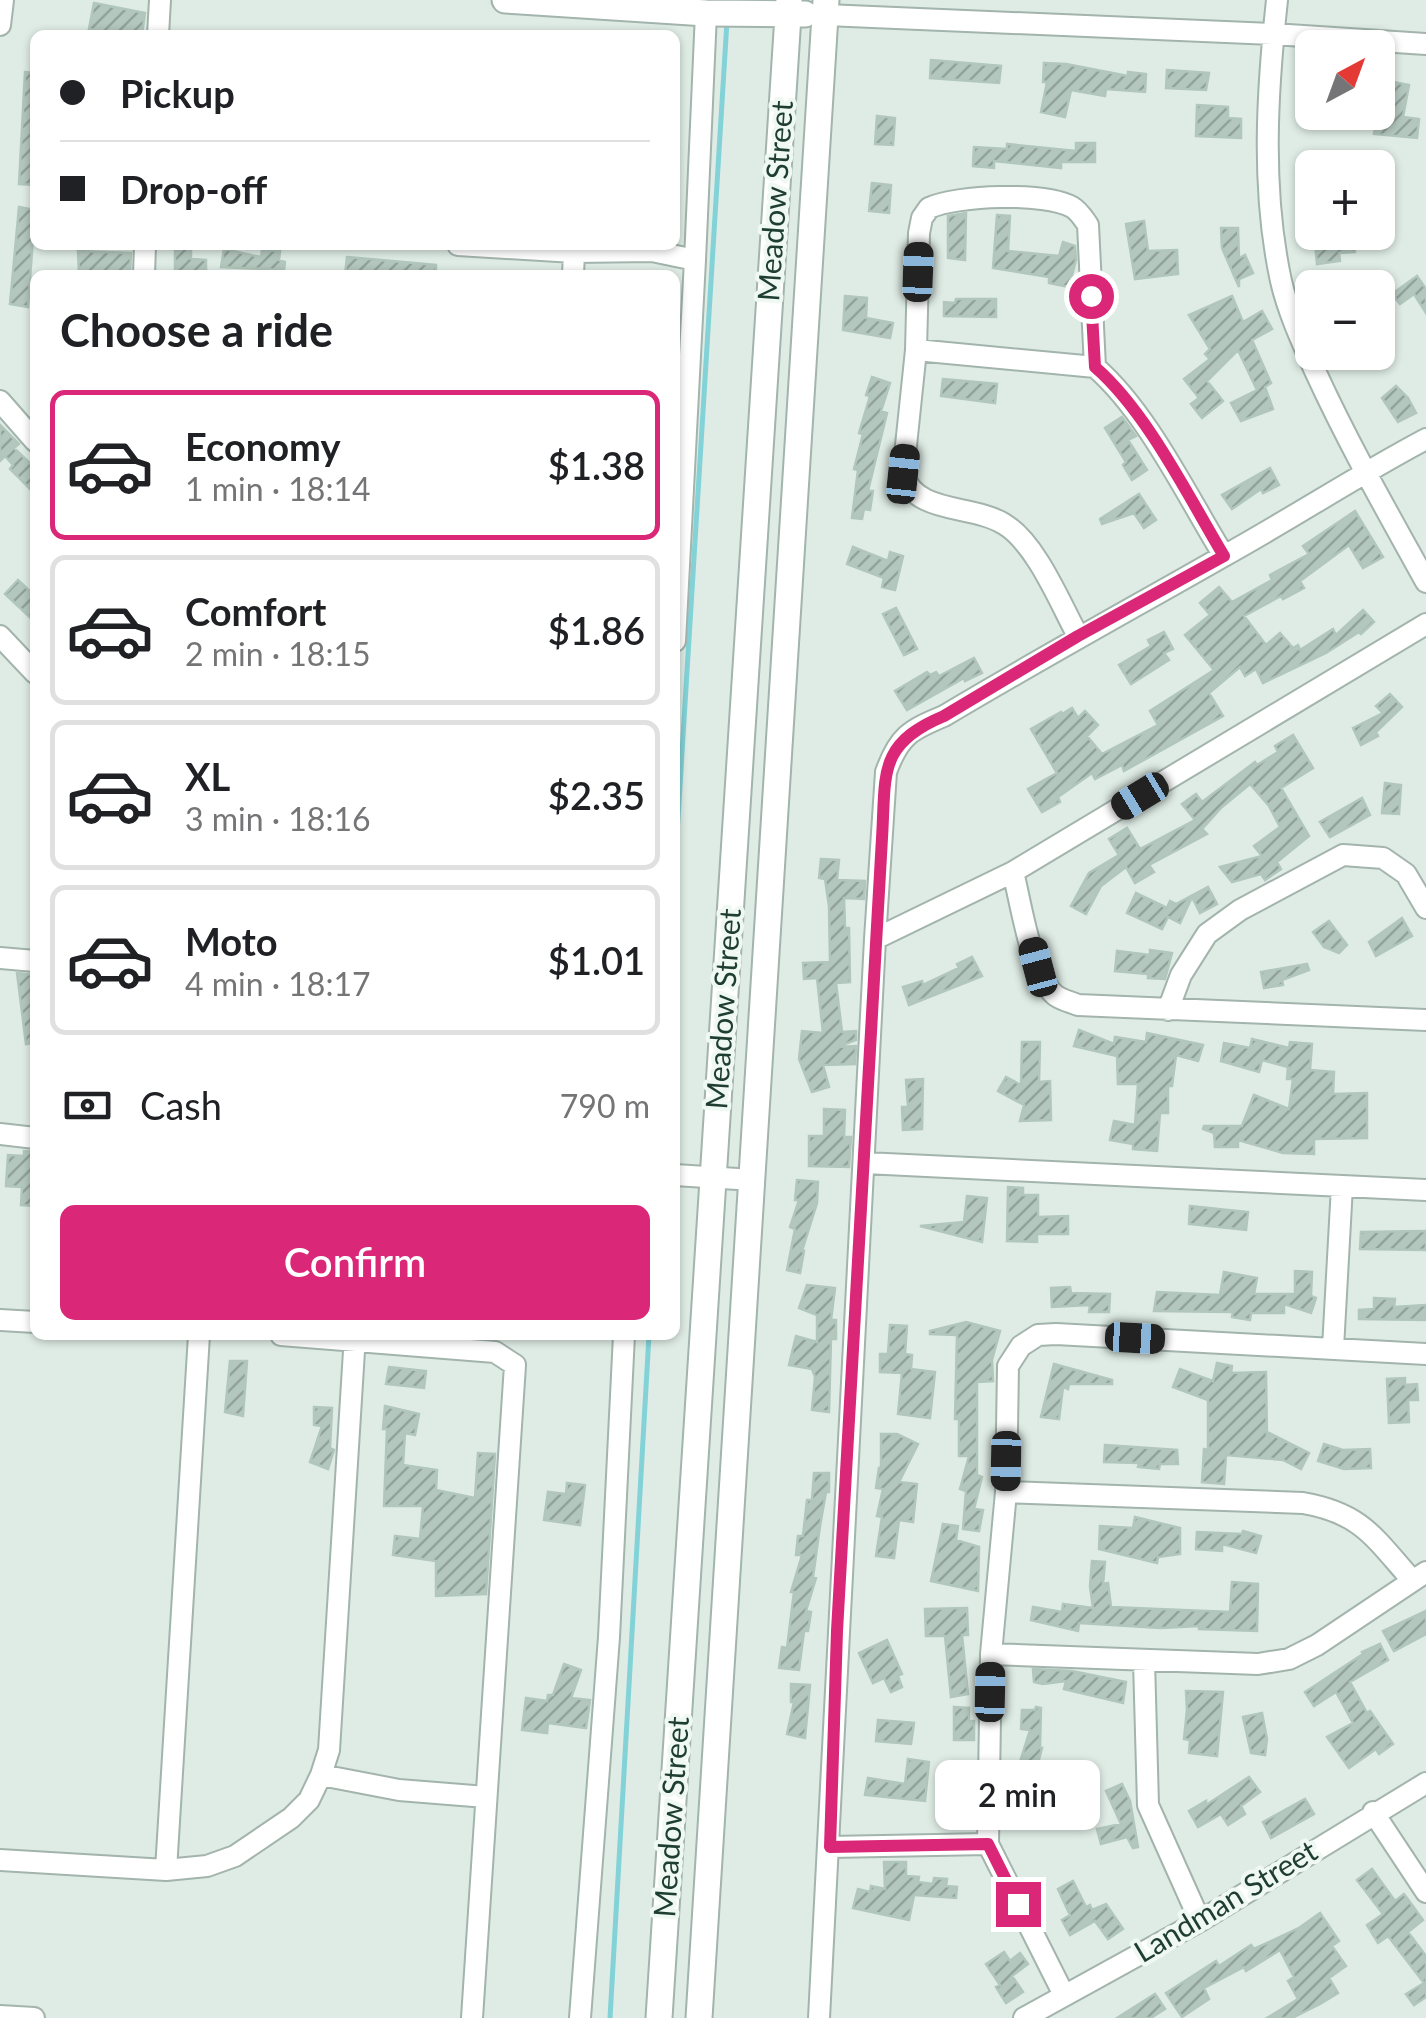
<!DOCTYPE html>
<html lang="en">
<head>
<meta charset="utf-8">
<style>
	body { margin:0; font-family:Lato,sans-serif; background:#f6f6f6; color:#202124; height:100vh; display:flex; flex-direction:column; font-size:38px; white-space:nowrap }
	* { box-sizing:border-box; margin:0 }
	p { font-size:32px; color:#757577 }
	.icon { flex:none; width:55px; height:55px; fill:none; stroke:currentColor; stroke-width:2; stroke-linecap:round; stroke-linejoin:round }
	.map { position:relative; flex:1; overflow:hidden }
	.sheet { position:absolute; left:30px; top:270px; width:650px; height:1070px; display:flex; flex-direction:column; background:#fff; border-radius:15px; box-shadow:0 2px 8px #0004 }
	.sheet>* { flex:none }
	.hud { position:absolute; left:30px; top:30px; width:650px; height:220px; border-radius:15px; box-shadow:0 2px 8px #0004; display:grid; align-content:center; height:220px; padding:0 30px; background:#fff }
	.needle { width:65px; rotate:41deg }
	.controls { position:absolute; left:1295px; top:30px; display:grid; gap:20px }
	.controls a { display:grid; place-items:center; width:100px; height:100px; border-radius:15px; background:#fff; box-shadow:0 2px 8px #0004; font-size:50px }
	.end { position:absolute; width:45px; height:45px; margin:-22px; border:12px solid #db2777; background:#fff; box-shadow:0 0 0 5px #fff }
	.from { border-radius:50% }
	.bubble { position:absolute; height:70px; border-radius:15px; background:#fff; box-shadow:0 2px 8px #0004; font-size:32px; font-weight:600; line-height:70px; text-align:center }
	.car { position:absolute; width:30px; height:60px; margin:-30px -15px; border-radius:12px; box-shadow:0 0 8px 2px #0007; background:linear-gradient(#222 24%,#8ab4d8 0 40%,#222 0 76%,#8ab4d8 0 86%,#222 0) }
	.hud b { display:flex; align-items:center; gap:35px; height:95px; font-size:38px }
	.hud b+b { border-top:2px solid #e0e0e0 }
	.hud i { width:25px; height:25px; background:#202124 }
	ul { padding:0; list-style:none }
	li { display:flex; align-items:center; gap:30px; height:150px; margin:0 20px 15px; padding:0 10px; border:5px solid #e0e0e0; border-radius:15px }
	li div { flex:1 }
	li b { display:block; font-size:38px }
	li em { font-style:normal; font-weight:600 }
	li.selected { border-color:#db2777 }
	li>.icon { width:90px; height:90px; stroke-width:1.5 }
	h2 { padding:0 30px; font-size:45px; line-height:120px }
	.pay { display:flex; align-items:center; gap:25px; height:110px; padding:0 30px; font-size:38px }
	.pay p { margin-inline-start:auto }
	.cta { display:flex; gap:20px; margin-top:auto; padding:20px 30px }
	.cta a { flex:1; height:115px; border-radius:15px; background:#db2777; color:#fff; font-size:40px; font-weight:600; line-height:115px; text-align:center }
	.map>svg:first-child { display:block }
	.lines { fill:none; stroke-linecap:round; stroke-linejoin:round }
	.stream { stroke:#82d2d7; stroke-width:5 }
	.building { fill:url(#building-hatch); stroke:#b1c6bc; stroke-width:2.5 }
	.minor-casing { stroke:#a2b4ac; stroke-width:24 }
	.tertiary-casing { stroke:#a2b4ac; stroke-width:29 }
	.minor { stroke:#fff; stroke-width:20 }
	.tertiary { stroke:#fff; stroke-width:25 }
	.route { stroke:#db2777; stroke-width:12 }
	.labels { text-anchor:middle; stroke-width:8; stroke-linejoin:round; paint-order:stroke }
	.street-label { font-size:30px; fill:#1f3e32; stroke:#f0f8f3 }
</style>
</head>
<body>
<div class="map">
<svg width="1426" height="2018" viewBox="0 0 1426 2018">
	<defs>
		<pattern id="building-hatch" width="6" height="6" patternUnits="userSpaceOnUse" patternTransform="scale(2.5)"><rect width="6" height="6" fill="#b4c7be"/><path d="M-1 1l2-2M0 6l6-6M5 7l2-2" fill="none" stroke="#92a39b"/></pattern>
	</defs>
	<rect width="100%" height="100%" fill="#dfece5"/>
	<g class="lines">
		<path class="stream" d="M675,867L727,21
			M610,2018L649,1335"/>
	</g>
	<path class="building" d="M94,3L145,13L142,35H105L106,32L89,29Z
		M931,60L1001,66L999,83L930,78Z
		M1044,63L1066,64L1128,76V72L1146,74L1145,92L1106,89L1105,96L1071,90L1065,117L1041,112L1047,82H1043Z
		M1167,70L1209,73L1206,90L1166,88Z
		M25,72L35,73V185L19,184Z
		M1378,79L1409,85L1403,117L1419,119L1417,138L1374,134L1381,98L1378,97Z
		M1197,105L1228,107V118L1241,119V138L1196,136Z
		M877,116L895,118L893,145L875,144Z
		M1076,143H1095V162H1061V168L994,161V168L973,166L974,147L1007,149V144L1076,151Z
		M872,183L891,185L889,213L869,211Z
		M19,207L35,210L28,307L10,304Z
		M966,213L965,260L948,258V216Z
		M997,215L1010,216L1008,251L1059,256L1063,242L1075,246L1076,260L1069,287L1049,283V277L993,268Z
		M1144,221L1148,251L1177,250L1178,274L1135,279L1126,224Z
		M1221,228H1238L1239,258L1245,255L1253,273L1239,279V287L1222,248Z
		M1314,233H1354L1355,252L1339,253L1340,261L1317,264Z
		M175,248L191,249V259L206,260V275H175Z
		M224,249L261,257L262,250L280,251L279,260L285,262L284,270L221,267Z
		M78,251L131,253L130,275H79Z
		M347,257L436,265V275H345Z
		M1417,276L1426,289V313L1414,294L1400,304L1392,294Z
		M845,296L867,298L866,318L893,323L890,338L843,330Z
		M1232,296L1243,322L1262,311L1272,329L1252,340L1271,383L1265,387L1273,409L1241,421L1231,403L1257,390L1238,350L1207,381L1223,401L1202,418L1191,404L1199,398L1184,379L1210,359L1205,354L1210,349L1189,315Z
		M956,299H996V317L944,316V302L955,303Z
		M872,377L890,383L881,411L887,413L868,491H873L870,510L864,509L862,519L852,518L858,470L854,469L863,434L859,433L870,396L866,395Z
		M943,379L997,384L995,403L941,396Z
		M1396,386L1408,398L1416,413L1398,422L1382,398Z
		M1122,417L1136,436L1128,440L1147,470L1132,480L1123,465L1126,462L1105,428Z
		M0,425L19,444L14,448L35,468V494L10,469L13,465L5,456L0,461Z
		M1270,468L1279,485L1263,493L1261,489L1232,509L1222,495Z
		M1139,494L1156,520L1144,528L1134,513L1102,524L1100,519Z
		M1355,511L1383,557L1363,568L1349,545L1300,581L1304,588L1283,599L1281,596L1244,616L1266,645L1280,633L1293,648L1298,645L1300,650L1333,629L1336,635L1363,610L1374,622L1361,634L1359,632L1326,653L1263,683L1256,669L1245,676L1240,667L1209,693L1223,716L1124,771L1122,765L1095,779L1092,773L1058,797L1060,802L1042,812L1028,789L1057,773L1031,729L1061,712L1062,714L1072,708L1078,718L1085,711L1098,725L1087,736L1102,754L1158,725L1150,711L1214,670L1185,635L1210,615L1200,603L1219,587L1232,602L1272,580L1270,575L1309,554L1303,546Z
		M853,547L888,561L890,552L903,556L895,590L882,587L884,578L847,564Z
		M18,580L35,596V622L5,594Z
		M896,608L917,649L904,655L883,614Z
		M1164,632L1173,649L1164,653L1169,660L1131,684L1119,665L1151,646L1148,640Z
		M974,658L982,673L965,681L964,678L907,710L895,691L927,672L930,675L936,672L939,676Z
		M1390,694L1402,707L1376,732L1378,736L1361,745L1353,728L1383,713L1376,706Z
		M1293,735L1313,768L1281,788L1309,836L1277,862L1281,869L1265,880L1261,874L1232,882L1220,867L1262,856L1254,846L1280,827L1269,806L1250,784L1222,807L1202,829L1207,834L1149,865L1154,872L1135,883L1126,867L1101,886L1086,914L1071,906L1089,873L1119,855L1109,839L1127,828L1140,849L1195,820L1182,804L1196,794L1202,802L1255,762L1257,765L1278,752L1275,746Z
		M1385,783L1401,785L1399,814L1382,813Z
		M1362,798L1370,815L1330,837L1320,822Z
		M821,859L839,860L837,880L865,881L864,899L844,898L845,928H849L850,982L836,983L842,1032L856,1031V1040L837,1047L856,1046L855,1064L823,1065L829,1087L812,1092L799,1059L802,1031L823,1033L817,978L804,979L803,963L830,962L829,906L825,879L819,878Z
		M1208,887L1217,904L1200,913L1192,897L1180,923L1168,917L1162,929L1127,913L1136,893L1167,908L1170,901L1176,904Z
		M1402,918L1412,936L1376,956L1369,942Z
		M1329,921L1347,945L1339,953L1324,947L1313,932Z
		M1150,950L1172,953L1165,979L1148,978V974L1115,971L1117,951L1150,955Z
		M972,957L982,976L909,1005L903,987L922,981L923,985L959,968L957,964Z
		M1307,964L1309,970L1282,980L1283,985L1264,988L1261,972Z
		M17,973L35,975V1043L26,1044Z
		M1079,1030L1114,1044L1115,1037L1146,1042L1147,1033L1203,1045L1198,1061L1176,1055L1172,1086H1168V1113H1160L1157,1151L1133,1149V1144L1110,1140L1114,1121L1135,1125L1138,1084H1118L1117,1056L1074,1046Z
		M1252,1039L1289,1048L1290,1042L1312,1044L1310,1070L1334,1072L1333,1094L1367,1093V1138L1314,1139V1154L1283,1153L1238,1140V1147H1215L1214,1133L1203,1129L1204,1126H1242L1254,1095L1289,1109L1293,1079H1287L1288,1067L1262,1060L1259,1072L1221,1061L1224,1043L1250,1048Z
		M1022,1042H1040L1039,1082L1050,1081L1051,1120L1020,1121L1024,1105L998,1091L1006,1077L1021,1085Z
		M923,1079L922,1129L903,1130L902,1107H908L906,1080Z
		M824,1109L845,1110L844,1137H851L849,1167L809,1166V1136H824Z
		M24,1151L35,1152V1206L21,1205L22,1187L6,1186L8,1155L24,1156Z
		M797,1180L818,1182L817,1203L802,1251H804L800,1273L787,1270L795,1229L790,1227L799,1200H795Z
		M1008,1187L1023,1188V1195H1038V1217L1068,1216V1234H1037V1242L1007,1241Z
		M967,1196L987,1198L982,1242L920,1226L964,1222Z
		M1190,1206L1248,1212L1246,1230L1189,1224Z
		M1426,1231V1250L1360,1249L1361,1232Z
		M1295,1271L1312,1272L1311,1296L1316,1298L1311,1313L1284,1304V1313H1251L1250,1320L1232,1317L1233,1312L1154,1311L1157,1292L1220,1295L1224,1272L1257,1278L1254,1294H1295Z
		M807,1285L835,1288L831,1320H836V1339H831L829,1412L812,1410L815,1377L812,1369L789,1365L796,1336L817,1342V1315L799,1308Z
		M1070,1287L1071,1293L1110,1294L1109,1312H1089L1090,1305L1052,1307L1051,1288Z
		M1374,1298L1395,1299L1394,1307L1426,1305V1320L1359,1319V1310L1374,1309Z
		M966,1322L1000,1331L992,1360L993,1381L977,1382V1475L982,1477L974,1509L983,1510L979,1531L963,1529L966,1491L960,1489L969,1456H959V1419H955L957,1335L930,1334V1331Z
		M890,1325L907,1326L905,1354L912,1355L911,1369L935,1372L930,1418L898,1414L902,1373L880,1372V1354H888Z
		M230,1361H247L243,1416L225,1412Z
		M1217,1363L1232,1366L1231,1373L1266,1372L1267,1438L1269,1433L1309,1453L1301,1469L1283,1460L1226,1455L1224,1484L1202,1482L1204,1449L1208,1450V1400L1173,1387L1180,1369L1213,1381Z
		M1054,1364L1112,1380V1384H1069L1068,1389L1063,1387L1059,1419L1041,1417Z
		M389,1367L426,1371L424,1388L386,1384Z
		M1405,1378V1385L1417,1384L1418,1400H1408L1409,1422L1389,1423L1387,1379Z
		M385,1406L419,1414L415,1435L405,1433L403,1465L437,1470L436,1490L475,1498L478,1453L495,1454L486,1594L436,1596V1561L393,1555L395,1536L420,1539L423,1506H384L387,1429H383Z
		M314,1407L332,1408L330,1448L334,1450L328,1469L310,1462L322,1426L314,1425Z
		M881,1434H897L918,1444L899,1482L917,1484L913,1522L899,1520L894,1558L876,1556L882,1517L877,1516L883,1489L876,1488L879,1468H881Z
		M1324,1444L1343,1450L1370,1449L1371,1468L1344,1469L1318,1461Z
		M1105,1445L1177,1450L1178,1464H1160L1159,1469L1138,1467L1139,1463L1104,1462Z
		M814,1473H829V1492H826L820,1526L813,1577L816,1578L806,1611L811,1612L808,1631H804L799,1670L779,1668L782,1647L787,1648L794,1592H791L802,1555H796L798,1536H803L807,1500H812Z
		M567,1483L585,1485L580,1525L544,1520L548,1492L566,1494Z
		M1135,1517L1180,1528V1554L1158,1557L1157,1563L1099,1549L1100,1526L1133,1528Z
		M943,1524L958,1526L956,1540L979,1547L978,1591L931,1581Z
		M1243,1531L1261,1536L1256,1553L1222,1544V1551L1196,1549L1197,1532L1242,1534Z
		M1092,1561L1105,1562L1103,1584L1108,1583L1111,1607L1230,1612L1232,1582L1258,1584L1257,1631L1199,1629V1626L1161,1628L1079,1623L1078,1631L1031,1620L1033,1607L1062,1612L1063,1604L1093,1608L1090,1586Z
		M967,1608L968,1635H962L968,1694L951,1697L945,1636H926L925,1609Z
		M1426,1611V1634L1394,1651L1383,1631Z
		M887,1640L902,1674L898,1676L902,1687L891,1692L884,1678L873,1683L859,1653Z
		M1380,1644L1388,1660L1350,1682L1367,1713L1370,1711L1393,1744L1379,1754L1376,1749L1349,1768L1327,1737L1353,1723L1336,1692L1314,1706L1305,1692L1363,1654L1362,1652Z
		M564,1664L581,1670L571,1698L590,1700L586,1728L548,1723L547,1733L522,1730L526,1698L547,1701L548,1695H553Z
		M1033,1669L1072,1671L1126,1682L1123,1703L1064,1689L1066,1681L1043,1684L1034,1682Z
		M791,1684L810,1685L805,1738L787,1734L794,1702H791Z
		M1186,1691L1223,1692L1217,1756L1189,1753L1190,1740L1184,1739L1187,1710Z
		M954,1707L969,1708V1721H974V1740H954Z
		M1036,1707L1041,1708L1040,1748H1042L1037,1767L1020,1762L1030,1730L1021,1729L1022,1710H1035Z
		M1262,1713L1267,1739L1265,1755L1251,1753L1243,1717Z
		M878,1720L914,1723L911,1744L876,1741Z
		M908,1759L929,1762L925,1801L865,1795L868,1778L905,1784Z
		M1249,1777L1260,1792L1241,1806L1245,1814L1228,1825L1221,1814L1198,1827L1189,1811L1206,1801V1805Z
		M1122,1784L1130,1801L1138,1847L1133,1848L1127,1837L1101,1844L1097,1829L1121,1824L1106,1791Z
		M1305,1799L1314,1814L1271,1838L1263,1822Z
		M884,1862H906V1876L919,1877L918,1882L933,1884L934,1878L947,1879L946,1886L957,1887L956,1898L914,1895L909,1920L853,1908L858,1889L870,1892L871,1886L885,1889Z
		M1372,1869L1395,1901L1404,1894L1423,1920L1408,1932L1426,1956V1997L1414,2005L1406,1994L1424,1983L1388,1936L1378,1943L1367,1925L1383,1914L1357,1880Z
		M1073,1881L1086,1907L1090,1905L1092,1910L1106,1904L1123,1929L1108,1939L1095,1921L1070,1935L1062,1920L1070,1915L1058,1889Z
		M1320,1913L1339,1941L1332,1946L1346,1966L1329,1978L1338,1993L1320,2004L1292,2018H1267L1298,1999L1288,1981L1294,1977L1280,1950L1246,1971L1244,1967L1204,1988L1209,1999L1182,2017L1166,1993L1216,1961L1219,1966L1251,1945L1254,1949L1299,1928Z
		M1004,1952L1010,1961L1020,1953L1028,1964L1012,1976L1023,1992L1006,2003L996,1987L1000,1985L986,1964Z
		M1155,1994L1165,2009L1151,2018H1117Z"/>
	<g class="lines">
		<g class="minor-casing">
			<path id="minor" d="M1277,0C1267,92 1261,189 1281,281C1288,312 1303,344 1316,373C1349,445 1388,513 1426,582
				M826,15L1273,34L1426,44
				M0,25L3,0
				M158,35L160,0
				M458,245L574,252L573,275
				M574,252L652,251L695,260L706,13
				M144,275L145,245
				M916,350L1095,367C1147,412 1187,496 1224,556
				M0,401L35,441
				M0,636L35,673
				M1078,636C1060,603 1036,543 1004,524C972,504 916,515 903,474L916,350L919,233L922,218L929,208C957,195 1045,192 1072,207C1079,211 1083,218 1088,225L1095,367
				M675,641L695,260
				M1013,872C1021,903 1031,975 1055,995C1061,1000 1071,1002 1078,1005L1426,1020
				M875,939L1013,872L1426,624
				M0,958L35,961
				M1168,1010L1181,975L1207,934L1240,910L1343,855L1383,858L1406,874L1426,908
				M0,1134L35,1138
				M865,1163L1426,1190
				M675,1175L753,1180
				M0,1320L35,1322
				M281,1335L495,1352L515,1365L472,2018
				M1333,1348L1342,1186
				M1006,1492L1303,1503C1361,1513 1374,1537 1411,1579
				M991,1654L1258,1664L1289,1659L1317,1645L1426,1572
				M1144,1661L1148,1805L1200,1921
				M321,1775L399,1790L486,1797
				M1373,1812L1426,1892
				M830,1847L988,1844
				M0,1860L166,1870L207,1866L235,1856L291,1818L309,1800L321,1775L329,1750L355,1335
				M166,1870L199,1335
				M1064,1995L988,1844L991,1654L1006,1492L1008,1366L1021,1346L1038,1335L1056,1334L1426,1354
				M0,2016L34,2018
				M580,2018L609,1637L624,1335
				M819,2018L875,939L886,772C899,736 910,730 944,716C1036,661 1129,610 1222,557C1291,519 1356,476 1426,439
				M1024,2018L1200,1921L1426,1783"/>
		</g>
		<g class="tertiary-casing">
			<path id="tertiary" d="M505,0L706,13L805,14
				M659,2018L789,0
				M699,2018L826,0"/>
		</g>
		<use href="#minor" class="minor"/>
		<use href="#tertiary" class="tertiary"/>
	</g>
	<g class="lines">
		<path class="route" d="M1018,1904L988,1844L830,1847L837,1631L882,838C886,774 877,744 944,716L1078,636L1224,556C1188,496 1147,412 1095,367L1091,296"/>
	</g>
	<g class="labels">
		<g class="street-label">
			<text transform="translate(776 201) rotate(-86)" y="10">Meadow Street</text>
			<text transform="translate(724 1009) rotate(-86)" y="10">Meadow Street</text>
			<text transform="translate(672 1817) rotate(-86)" y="10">Meadow Street</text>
			<text transform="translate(1226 1902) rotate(-31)" y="10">Landman Street</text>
		</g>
	</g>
</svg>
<div class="controls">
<a><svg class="needle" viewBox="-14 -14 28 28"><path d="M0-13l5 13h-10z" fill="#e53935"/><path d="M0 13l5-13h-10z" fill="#757577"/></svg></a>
<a>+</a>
<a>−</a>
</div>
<i class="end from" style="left:1091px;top:296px"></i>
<i class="end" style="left:1018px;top:1904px"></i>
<div class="bubble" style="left:935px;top:1760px;width:165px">2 min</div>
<i class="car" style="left:918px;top:272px;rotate:2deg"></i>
<i class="car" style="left:903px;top:474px;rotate:6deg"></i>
<i class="car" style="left:1140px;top:796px;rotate:239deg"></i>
<i class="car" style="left:1038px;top:967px;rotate:345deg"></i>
<i class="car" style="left:1135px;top:1338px;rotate:93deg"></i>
<i class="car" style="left:1006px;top:1461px;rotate:181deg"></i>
<i class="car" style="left:990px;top:1692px;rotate:1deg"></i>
<div class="hud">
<b><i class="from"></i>Pickup</b>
<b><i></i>Drop-off</b>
</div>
<section class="sheet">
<h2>Choose a ride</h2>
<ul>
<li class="selected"><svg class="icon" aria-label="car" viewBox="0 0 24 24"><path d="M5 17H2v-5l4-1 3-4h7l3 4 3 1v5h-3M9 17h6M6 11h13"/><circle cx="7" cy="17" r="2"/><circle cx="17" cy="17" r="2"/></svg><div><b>Economy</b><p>1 min · 18:14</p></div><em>$1.38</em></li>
<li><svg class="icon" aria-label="car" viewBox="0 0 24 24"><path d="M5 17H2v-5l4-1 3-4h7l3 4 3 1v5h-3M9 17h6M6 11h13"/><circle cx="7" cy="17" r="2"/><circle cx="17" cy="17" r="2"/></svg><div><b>Comfort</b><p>2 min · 18:15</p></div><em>$1.86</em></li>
<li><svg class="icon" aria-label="car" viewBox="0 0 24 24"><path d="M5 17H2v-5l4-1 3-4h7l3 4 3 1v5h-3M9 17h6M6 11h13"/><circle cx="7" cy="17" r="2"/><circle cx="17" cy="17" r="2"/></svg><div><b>XL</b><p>3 min · 18:16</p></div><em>$2.35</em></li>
<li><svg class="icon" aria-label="car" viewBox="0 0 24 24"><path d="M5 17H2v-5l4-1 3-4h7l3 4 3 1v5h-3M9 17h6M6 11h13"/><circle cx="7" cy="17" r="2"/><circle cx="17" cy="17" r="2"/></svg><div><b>Moto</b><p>4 min · 18:17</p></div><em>$1.01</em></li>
</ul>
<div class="pay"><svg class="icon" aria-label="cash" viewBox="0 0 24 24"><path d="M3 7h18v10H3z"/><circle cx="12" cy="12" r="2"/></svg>Cash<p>790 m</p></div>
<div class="cta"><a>Confirm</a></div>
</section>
</div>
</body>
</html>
